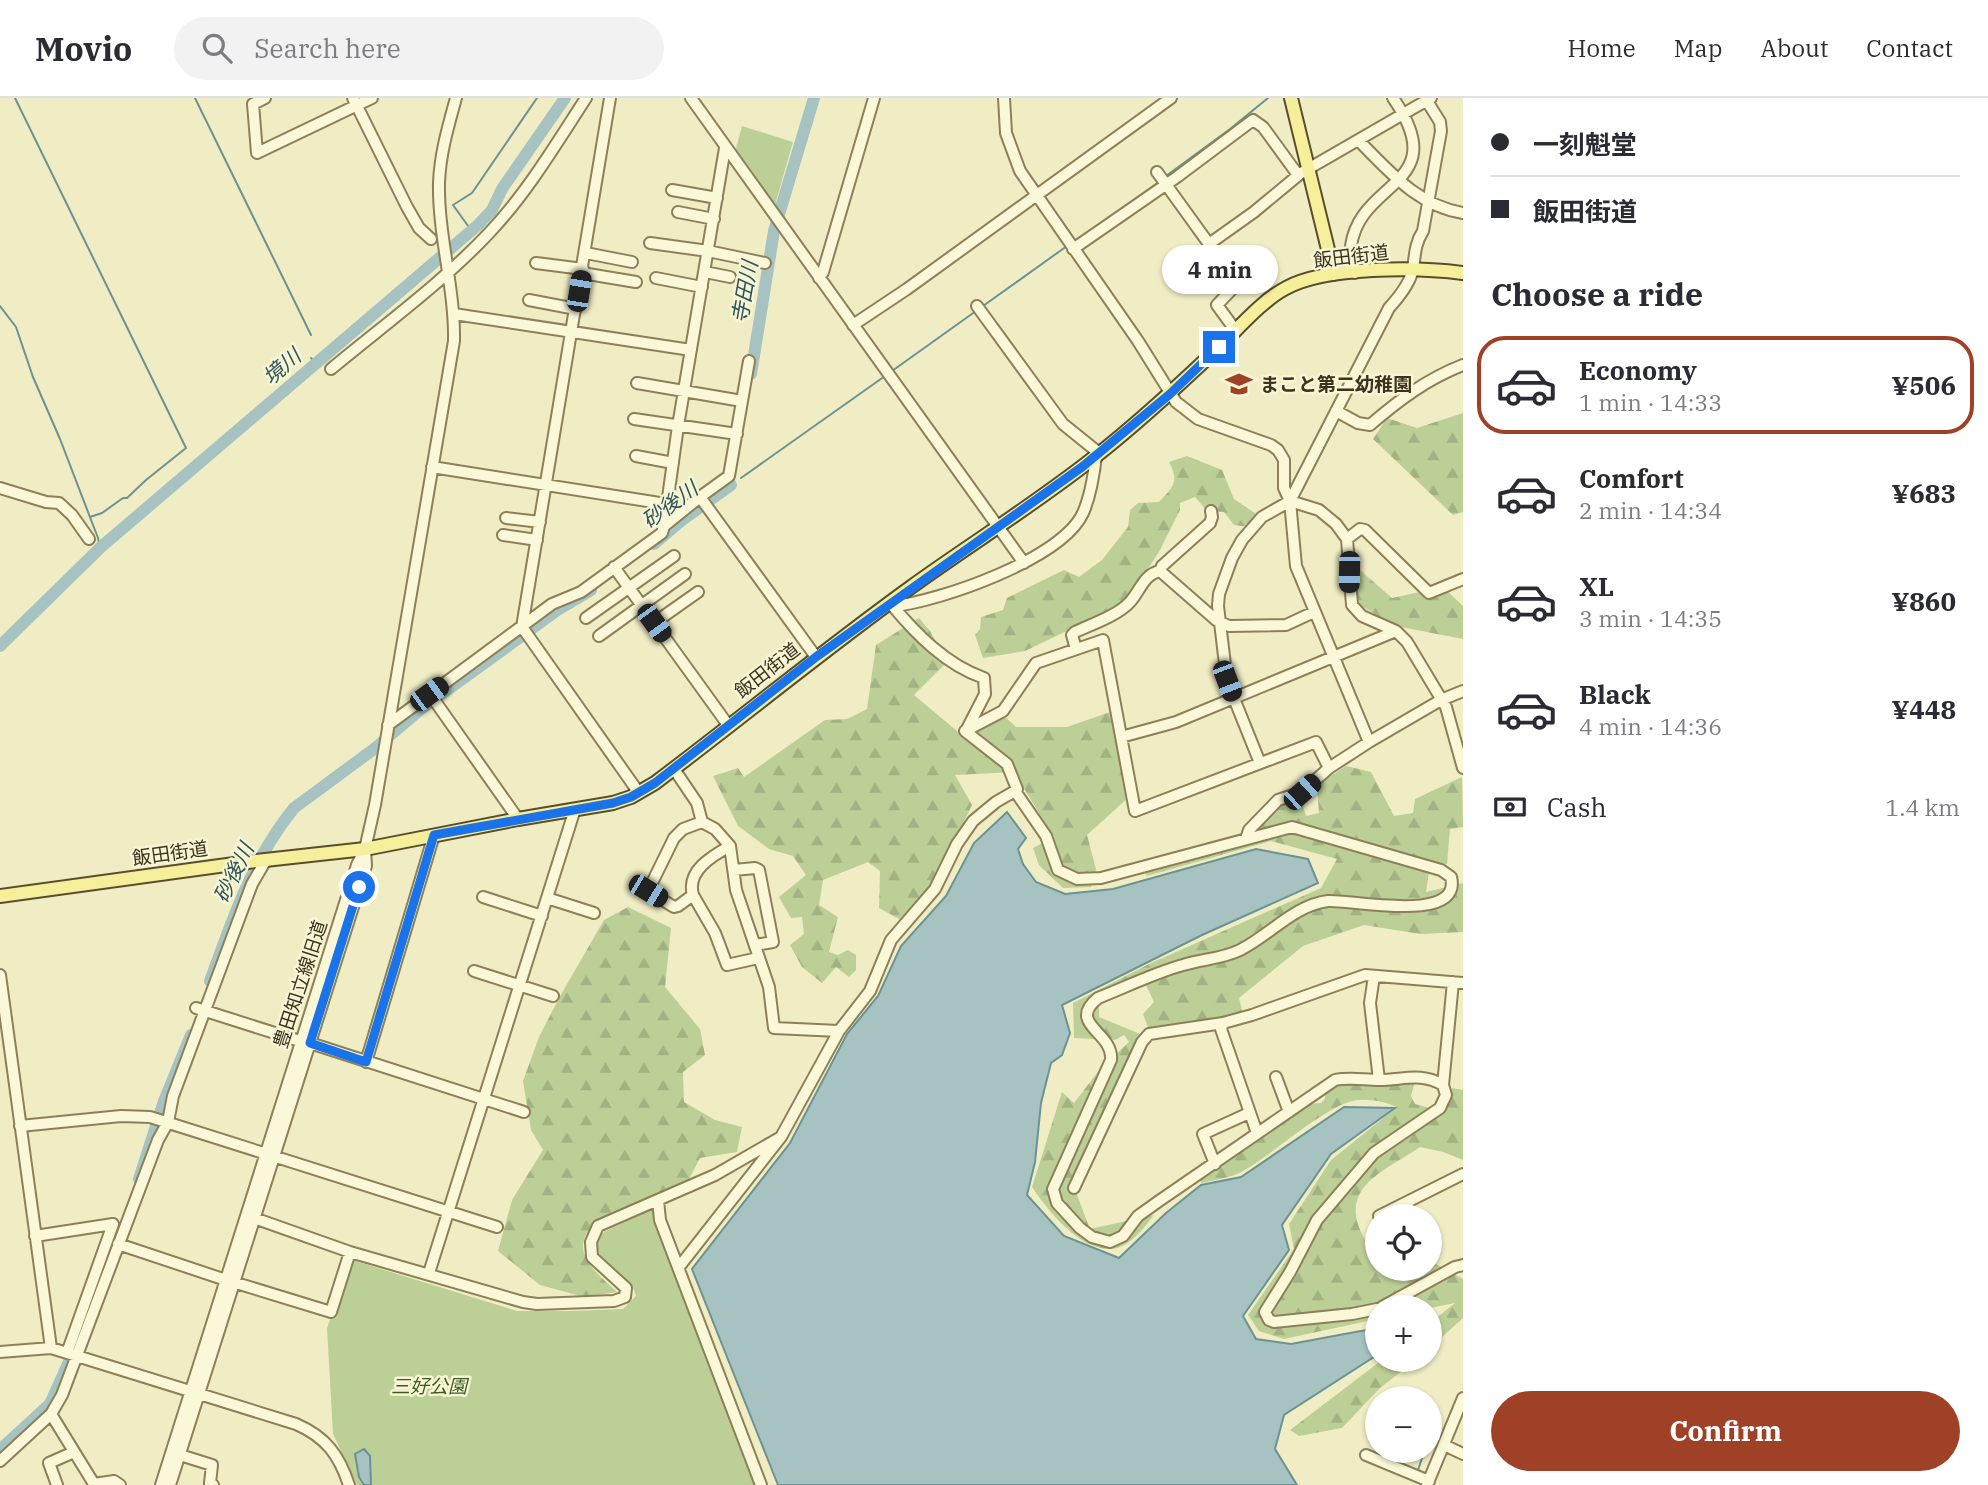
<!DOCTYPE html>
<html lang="en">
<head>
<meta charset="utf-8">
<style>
	body { margin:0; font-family:"IBM Plex Serif","Noto Sans JP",serif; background:#f2f2f3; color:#2b2b33; height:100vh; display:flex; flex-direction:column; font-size:26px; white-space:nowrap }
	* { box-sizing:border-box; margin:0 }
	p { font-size:23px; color:#7c7c81 }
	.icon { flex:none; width:38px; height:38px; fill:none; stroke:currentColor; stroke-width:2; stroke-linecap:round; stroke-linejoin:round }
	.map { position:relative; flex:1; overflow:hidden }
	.details { display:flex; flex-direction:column; background:#fff; width:525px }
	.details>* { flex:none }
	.top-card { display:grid; align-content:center; height:154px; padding:0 28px; background:#fff }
	.fabs { position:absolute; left:1365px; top:1106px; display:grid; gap:14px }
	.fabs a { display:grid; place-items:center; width:77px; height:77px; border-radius:50%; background:#fff; box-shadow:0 2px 5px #0004; font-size:35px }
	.end { position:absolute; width:32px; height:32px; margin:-16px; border:9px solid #1a73e8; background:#fff; box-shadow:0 0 0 4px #fff }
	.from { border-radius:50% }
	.bubble { position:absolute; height:49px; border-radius:24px; background:#fff; box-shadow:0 2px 5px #0004; font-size:23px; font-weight:800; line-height:49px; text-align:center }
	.car { position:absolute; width:21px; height:42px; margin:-21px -10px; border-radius:9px; box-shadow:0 0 5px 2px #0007; background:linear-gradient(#222 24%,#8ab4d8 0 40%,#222 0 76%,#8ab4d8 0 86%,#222 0) }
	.top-card b { display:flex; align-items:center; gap:24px; height:66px; font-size:26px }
	.top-card b+b { border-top:2px solid #e1e1e2 }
	.top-card i { width:18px; height:18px; background:#2b2b33 }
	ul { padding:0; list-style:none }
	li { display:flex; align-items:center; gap:21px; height:98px; margin:0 14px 10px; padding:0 14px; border:4px solid transparent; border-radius:28px }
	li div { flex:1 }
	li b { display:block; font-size:26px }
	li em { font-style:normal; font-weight:800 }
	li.on { border-color:#9e4126 }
	li>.icon { width:63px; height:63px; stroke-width:1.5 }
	h2 { padding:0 28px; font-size:32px; line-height:84px }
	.pay { display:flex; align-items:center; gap:18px; height:77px; padding:0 28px; font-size:26px }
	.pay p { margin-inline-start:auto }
	.action { display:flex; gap:14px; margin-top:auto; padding:14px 28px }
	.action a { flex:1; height:80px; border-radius:42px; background:#9e4126; color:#fff; font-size:28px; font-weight:800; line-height:80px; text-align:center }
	header { display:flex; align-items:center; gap:42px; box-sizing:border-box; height:98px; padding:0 35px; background:#fff; border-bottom:2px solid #e1e1e2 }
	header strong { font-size:33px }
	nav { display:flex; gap:38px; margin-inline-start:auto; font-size:24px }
	.search { width:490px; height:63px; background:#f2f2f3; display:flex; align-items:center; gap:18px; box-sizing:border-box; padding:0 24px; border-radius:38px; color:#7c7c81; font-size:26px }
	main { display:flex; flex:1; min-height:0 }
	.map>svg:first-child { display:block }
	.forest { fill:url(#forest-firs) }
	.park { fill:#bccf97 }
	.water { fill:#a6c3c2; stroke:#6c9292; stroke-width:2 }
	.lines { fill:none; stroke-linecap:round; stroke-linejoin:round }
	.stream { stroke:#6c9292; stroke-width:2 }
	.river { stroke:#a6c3c2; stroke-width:12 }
	.minor-casing { stroke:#8c8059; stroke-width:14 }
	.major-casing { stroke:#5a4d2e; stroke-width:16 }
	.minor { stroke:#faf8d8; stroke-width:10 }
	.major { stroke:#f5ee9b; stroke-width:12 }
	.route { stroke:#1a73e8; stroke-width:9 }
	.labels { text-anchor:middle; stroke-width:5; stroke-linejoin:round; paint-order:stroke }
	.street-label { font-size:19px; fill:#3c331e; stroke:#f7f5d4 }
	.poi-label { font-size:19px; font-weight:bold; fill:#3c331e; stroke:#f7f5d4; text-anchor:start }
	.park-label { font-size:19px; font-style:italic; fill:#3f5924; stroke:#f7f5d4 }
	.water-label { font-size:21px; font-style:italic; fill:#2d545c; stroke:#f7f5d4 }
</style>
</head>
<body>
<header>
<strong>Movio</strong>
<div class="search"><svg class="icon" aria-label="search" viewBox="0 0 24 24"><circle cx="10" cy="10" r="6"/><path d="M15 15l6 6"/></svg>Search here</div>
<nav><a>Home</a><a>Map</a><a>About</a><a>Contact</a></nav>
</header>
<main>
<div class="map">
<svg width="1463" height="1387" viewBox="0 0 1463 1387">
	<defs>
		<pattern id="forest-firs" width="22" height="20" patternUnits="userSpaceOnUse" patternTransform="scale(1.75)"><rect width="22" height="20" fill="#bccf97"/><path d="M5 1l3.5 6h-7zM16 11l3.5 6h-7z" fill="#a2b282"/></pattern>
	</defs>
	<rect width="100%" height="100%" fill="#f0edc4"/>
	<path class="forest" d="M1463,315V414L1453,417L1373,341L1387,320L1417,330Z
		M1187,358L1222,372L1234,401L1259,418L1249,429L1234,427L1224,414L1207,413L1195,399L1180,405V412L1159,454L1125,505L1025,553L983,560L975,537L980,531L981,519L1003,512L1007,500L1064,472L1079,479L1102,462L1128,429L1130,412L1138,405L1159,404C1173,389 1180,384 1169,364Z
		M1360,472L1392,500L1443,489L1463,508V541L1396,528L1358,506L1353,483Z
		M919,520L930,533L947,564L914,597L963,638L1003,617L1016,629H1067L1113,613L1129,699L1087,737L1096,771L1091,789L1063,790L1039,767L1033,750L1054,739L1023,689L1016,674L955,677L972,707L933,788L901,822L879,810L880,773L868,764L823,782L819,807L838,819L829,854L838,857L848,852L856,857V872L849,879L836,869L822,885L802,869L790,847L804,836L802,819L791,820L779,799L806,777L793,758L769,751L738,728L713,678L738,670L744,679L825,622L847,621L867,611L876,547Z
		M1346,668L1371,674L1394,718L1413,715L1415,701L1462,679L1463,729L1450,731L1447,766L1430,767L1426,794L1463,785V834L1420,836L1364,827L1303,848L1239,900L1243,916L1149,932L1143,916L1154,904L1143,881L1099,905V919L1145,938L1071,1081L1090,1131L1154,1117C1144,1130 1130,1149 1112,1151C1080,1153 1048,1113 1032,1089L1062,994L1074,1005L1100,971L1129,944L1124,937L1115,942L1074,940L1073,905L1151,865L1321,790L1337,761L1271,743L1147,778L1143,772L1255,741L1264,725L1266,710L1301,700L1306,718L1319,715L1317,687Z
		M628,809L671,830L665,889L700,931L705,957L683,974L684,1004L715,1022L742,1029L737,1054L700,1060L688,1083L595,1126C566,1153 596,1174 617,1194L584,1199L540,1187L498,1153L512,1102L543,1052L531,1032L523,983L539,939L559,900L604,822Z
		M1415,983L1411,998L1415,1006L1440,1013L1450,1005L1452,990L1463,992V1062L1443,1054L1420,1049C1387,1072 1338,1088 1362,1136C1367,1147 1377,1159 1377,1171H1385L1398,1178L1419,1171H1430V1167L1434,1165L1463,1181V1220L1430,1250V1225L1455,1205L1430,1210L1377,1209V1221L1284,1241L1259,1233L1248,1217L1294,1151L1289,1126L1331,1062L1397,1009C1385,1004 1373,1001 1359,1002C1328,1004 1273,1057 1243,1073C1231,1080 1214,1082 1201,1085L1200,1079L1308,1006L1321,1005L1325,1001V993L1342,984Z
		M1382,1262H1416L1380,1290L1342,1330L1299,1338L1290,1332Z"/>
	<path class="park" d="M742,28L793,44L775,107L735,54Z
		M654,1110L757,1387H357L333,1336L327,1230L352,1162L517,1213H572L623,1211L636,1198L632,1187L598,1155V1141L604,1134Z"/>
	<path class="water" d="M1007,714L1026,740L1018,751L1023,766L1036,784L1065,796L1113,791L1256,751L1308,761L1318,785L1202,837L1062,907L1070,935L1062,957L1051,965L1041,1005L1035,1064L1027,1097L1064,1138L1119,1160L1166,1115L1201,1087L1241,1079L1344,1009L1395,1010L1331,1056L1282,1127L1289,1152L1243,1218L1256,1241L1291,1246L1377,1230V1257L1284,1317L1275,1351L1297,1387H778L692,1171L790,1045L847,936L878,898L901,848L946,798L974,745Z
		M364,1351L370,1358L371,1387H364L359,1379L355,1356Z"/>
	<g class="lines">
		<path class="stream" d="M15,0L186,350L146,382L127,400H123L102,415L90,419
			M195,0L311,237
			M1166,78L1230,31L1268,0
			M1121,111L1159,84
			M471,132L453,107L472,95L537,0
			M1074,143L1102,125
			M0,208L16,229L33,279L60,341L98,440L100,450
			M983,208L1067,148
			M311,260L316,265
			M892,273L976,213
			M741,380L885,278
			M1418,1372L1422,1360"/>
		<path class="river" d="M751,276L774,133L814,0
			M654,446L682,422L731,387
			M0,548L101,449L478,127L492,112L502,91L565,0
			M210,883C233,821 251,763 294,710L374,651L421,611L559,511L591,492
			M139,1081L164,1003L191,937
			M0,1352L50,1306L73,1255"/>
		<g class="minor-casing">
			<path id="minor" d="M265,0L253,6L257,55L372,0
				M353,0L407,109L419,130L431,141
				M610,0L522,529L639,695
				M691,0L1024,465
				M1004,0L1006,35L1020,73L1138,243L1176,304L1198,321L1271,347L1278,352L1284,362V390L1290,403L1296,468L1369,644
				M1359,43C1390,74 1418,108 1463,115
				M725,50L678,328L664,428L700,399L816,559
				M1157,74L1235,182L1234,189L1217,207L1236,233
				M672,92L717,100
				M678,114L714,121
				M650,145L708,153L765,165
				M1209,146L1254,114L1301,75L1431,0
				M1073,151L1177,79L1253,22L1263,29L1298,77
				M586,155L632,164
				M536,165L583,171
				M705,174L730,179
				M582,175L636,184
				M1355,175C1354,166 1349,157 1351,148C1360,81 1454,88 1393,0
				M656,180L702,189
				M819,180L823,174L874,0
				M529,202L576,211
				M977,208L1063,326L1099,355
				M454,216L691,252
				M853,227L907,191L1171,0
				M331,271C384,227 442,185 489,135C527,95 556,46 586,0
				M637,285L742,303
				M1336,313L1358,325L1370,327C1399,302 1427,281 1463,267
				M634,321L737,336
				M636,358L673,365
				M432,369L666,406
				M0,390L46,404L59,405L72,417L89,441
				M700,399L729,378L749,263
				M1290,403L1319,412L1336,426L1347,441L1352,507L1362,518L1396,533L1407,544L1446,609L1463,670
				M506,420L540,424
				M503,437L537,442
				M1347,441L1360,431L1365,432L1429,495L1463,481
				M614,469L728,627
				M1160,473L1162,468L1210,425L1212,419L1211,413
				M891,506C916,536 946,567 984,580L985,596L967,631
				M894,508C940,503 1062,461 1083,415C1090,399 1094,376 1096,358
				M586,520L674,458
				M654,525L698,494
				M599,538L685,476
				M1076,551L1072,537L1075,534C1092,526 1117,518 1130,504C1140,493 1144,476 1160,473L1216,522L1229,528L1286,527L1314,514
				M430,596L518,721
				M388,627L552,506L581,494L662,435L664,428
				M965,633L1007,666L1017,691L1015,693L1046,738L1058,772L1077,781L1101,780L1292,729L1441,772L1451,779C1463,827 1348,801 1328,803C1294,807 1269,838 1240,852C1222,861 1202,861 1183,867C1154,875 1126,889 1098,900C1066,926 1114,934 1111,962L1053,1091L1057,1105L1080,1130L1092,1139L1110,1144L1123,1138L1138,1118L1159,1103L1335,982C1350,979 1364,982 1379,982C1403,982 1421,974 1443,987L1446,997L1440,1010L1374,1055L1317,1122L1290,1174L1265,1214L1269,1222L1274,1224L1352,1216L1377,1211
				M965,633L1003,613L1036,565L1103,542L1135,713L1316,644L1329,670
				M1121,639L1176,624L1396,533
				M1260,665L1227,583L1218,508L1219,496L1232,460L1242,442L1262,419L1290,403L1389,210C1398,200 1410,186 1413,171C1415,157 1415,145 1423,133L1441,33L1440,24L1427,3
				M674,671L697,705L702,724L715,731L730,748L736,792L769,889L774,930L839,933
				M702,724L683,731L674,740L648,793L674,809L678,808L693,797C686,773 712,758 730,748
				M1246,741L1249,732L1278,702L1302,694L1329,670L1369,644L1441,602L1463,593
				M734,772L755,770L759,772L773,844L755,847
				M693,797L715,835L727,867L758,860
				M483,799L542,818
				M547,800L594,815
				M474,873L553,898
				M0,877L51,1250
				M1374,878L1370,905L1379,982
				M196,910L300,943
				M1223,925L1221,931L1257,1035
				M310,945L524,1014
				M366,964L434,737
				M1276,979L1289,1014
				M1443,987L1453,884
				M20,1028L121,1018L150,1019L497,1129
				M1215,1066L1203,1036L1249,1015
				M1074,1090L1142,944L1149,936L1223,925L1252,917L1365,877L1463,885
				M658,1102L660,1122L761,1387
				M1379,1118L1463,1076
				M254,1120L350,1154L523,1204L537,1206L614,1203L625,1199L626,1190L592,1159L591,1144L598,1128L715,1077L781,1039
				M35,1138L113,1126L67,1255
				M118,1146L226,1182
				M679,1169L781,1039L839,933L870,893L891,842L935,791L957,746L973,723L996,704L1015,693
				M429,1175L575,711
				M233,1184L331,1214L350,1154
				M1382,1209L1455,1169L1463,1167
				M0,1254L51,1250L296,1326C326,1339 339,1357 349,1387
				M51,1316L94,1386L114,1383L120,1387
				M1444,1347L1463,1356
				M180,1357L212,1367L210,1385L213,1387
				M1366,1357L1429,1383
				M0,1363L51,1316L62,1297L158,1042L168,1024L173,998L252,786L266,762
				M57,1387L49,1365L74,1354
				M161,1387L357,767L365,751L375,707L454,243C455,190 438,138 439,85C440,56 448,29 456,0
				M170,1387L366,768L365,751
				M1427,1387L1463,1300"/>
		</g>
		<g class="major-casing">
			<path id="major" d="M1291,0L1334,176
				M0,798L256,763L365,751L518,721L613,705L631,699L655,685C741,620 824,552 911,489C972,445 1037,405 1096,358C1138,325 1177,289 1215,253C1236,233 1261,203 1286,190C1326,168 1418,169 1463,175"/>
		</g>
		<use href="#minor" class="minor"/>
		<use href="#major" class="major"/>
	</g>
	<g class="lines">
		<path class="route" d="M359,789L310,945L366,964L434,737L613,705L631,699L655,685L816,559L1082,369L1170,296L1219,249"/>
	</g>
	<defs>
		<g id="school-bare" transform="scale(2.1)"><path d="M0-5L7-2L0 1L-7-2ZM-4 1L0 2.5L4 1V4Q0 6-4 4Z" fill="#9e4126" stroke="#f7f5d4" stroke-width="2.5" paint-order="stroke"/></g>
	</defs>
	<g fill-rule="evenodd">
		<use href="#school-bare" x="1239" y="286"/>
	</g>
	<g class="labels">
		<g class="street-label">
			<text transform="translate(1351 158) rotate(-7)" y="7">飯田街道</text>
			<text transform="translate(767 572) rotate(-38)" y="7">飯田街道</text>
			<text transform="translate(170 755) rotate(-8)" y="7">飯田街道</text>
			<text transform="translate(300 886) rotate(-72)" y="7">豊田知立線旧道</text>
		</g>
		<g class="poi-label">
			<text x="1260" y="293">まこと第二幼稚園</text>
		</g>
		<g class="park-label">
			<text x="429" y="1295">三好公園</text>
		</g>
		<g class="water-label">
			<text transform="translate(745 194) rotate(-80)" y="7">寺田川</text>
			<text transform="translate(282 269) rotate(-41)" y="7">境川</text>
			<text transform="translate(670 407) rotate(-36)" y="7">砂後川</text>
			<text transform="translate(234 775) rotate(-64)" y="7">砂後川</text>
		</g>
	</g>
</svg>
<div class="fabs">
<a><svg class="icon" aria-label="locate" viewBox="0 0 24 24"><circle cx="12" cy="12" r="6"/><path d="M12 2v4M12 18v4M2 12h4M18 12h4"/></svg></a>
<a>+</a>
<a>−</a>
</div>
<i class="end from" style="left:359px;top:789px"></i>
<i class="end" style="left:1219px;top:249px"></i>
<div class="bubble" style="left:1162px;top:147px;width:116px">4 min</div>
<i class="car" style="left:579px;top:193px;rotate:9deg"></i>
<i class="car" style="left:1349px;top:474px;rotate:181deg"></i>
<i class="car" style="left:654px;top:525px;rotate:144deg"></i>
<i class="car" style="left:1227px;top:583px;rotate:159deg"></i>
<i class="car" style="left:429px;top:596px;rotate:54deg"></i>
<i class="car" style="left:1302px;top:694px;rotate:48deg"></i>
<i class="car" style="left:648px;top:793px;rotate:121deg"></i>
</div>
<section class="details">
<div class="top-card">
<b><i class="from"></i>一刻魁堂</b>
<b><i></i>飯田街道</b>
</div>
<h2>Choose a ride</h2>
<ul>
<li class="on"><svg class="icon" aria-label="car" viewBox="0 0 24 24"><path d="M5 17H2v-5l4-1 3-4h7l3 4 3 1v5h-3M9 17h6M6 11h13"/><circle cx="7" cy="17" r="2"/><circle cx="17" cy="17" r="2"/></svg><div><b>Economy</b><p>1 min · 14:33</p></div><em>¥506</em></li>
<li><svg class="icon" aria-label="car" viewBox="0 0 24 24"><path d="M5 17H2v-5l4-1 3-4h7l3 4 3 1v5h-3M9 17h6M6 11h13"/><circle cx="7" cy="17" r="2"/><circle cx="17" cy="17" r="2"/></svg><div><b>Comfort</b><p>2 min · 14:34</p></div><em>¥683</em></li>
<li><svg class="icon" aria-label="car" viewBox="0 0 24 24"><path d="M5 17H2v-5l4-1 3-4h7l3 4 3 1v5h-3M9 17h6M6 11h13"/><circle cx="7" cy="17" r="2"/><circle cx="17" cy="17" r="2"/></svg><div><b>XL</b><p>3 min · 14:35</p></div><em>¥860</em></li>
<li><svg class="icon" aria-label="car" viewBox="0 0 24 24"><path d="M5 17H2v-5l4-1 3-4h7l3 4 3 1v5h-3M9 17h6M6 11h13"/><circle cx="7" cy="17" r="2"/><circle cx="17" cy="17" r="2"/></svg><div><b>Black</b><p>4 min · 14:36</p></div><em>¥448</em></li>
</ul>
<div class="pay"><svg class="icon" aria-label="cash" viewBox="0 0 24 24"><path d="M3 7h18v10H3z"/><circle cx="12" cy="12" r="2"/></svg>Cash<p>1.4 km</p></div>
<div class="action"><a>Confirm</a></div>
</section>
</main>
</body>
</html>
